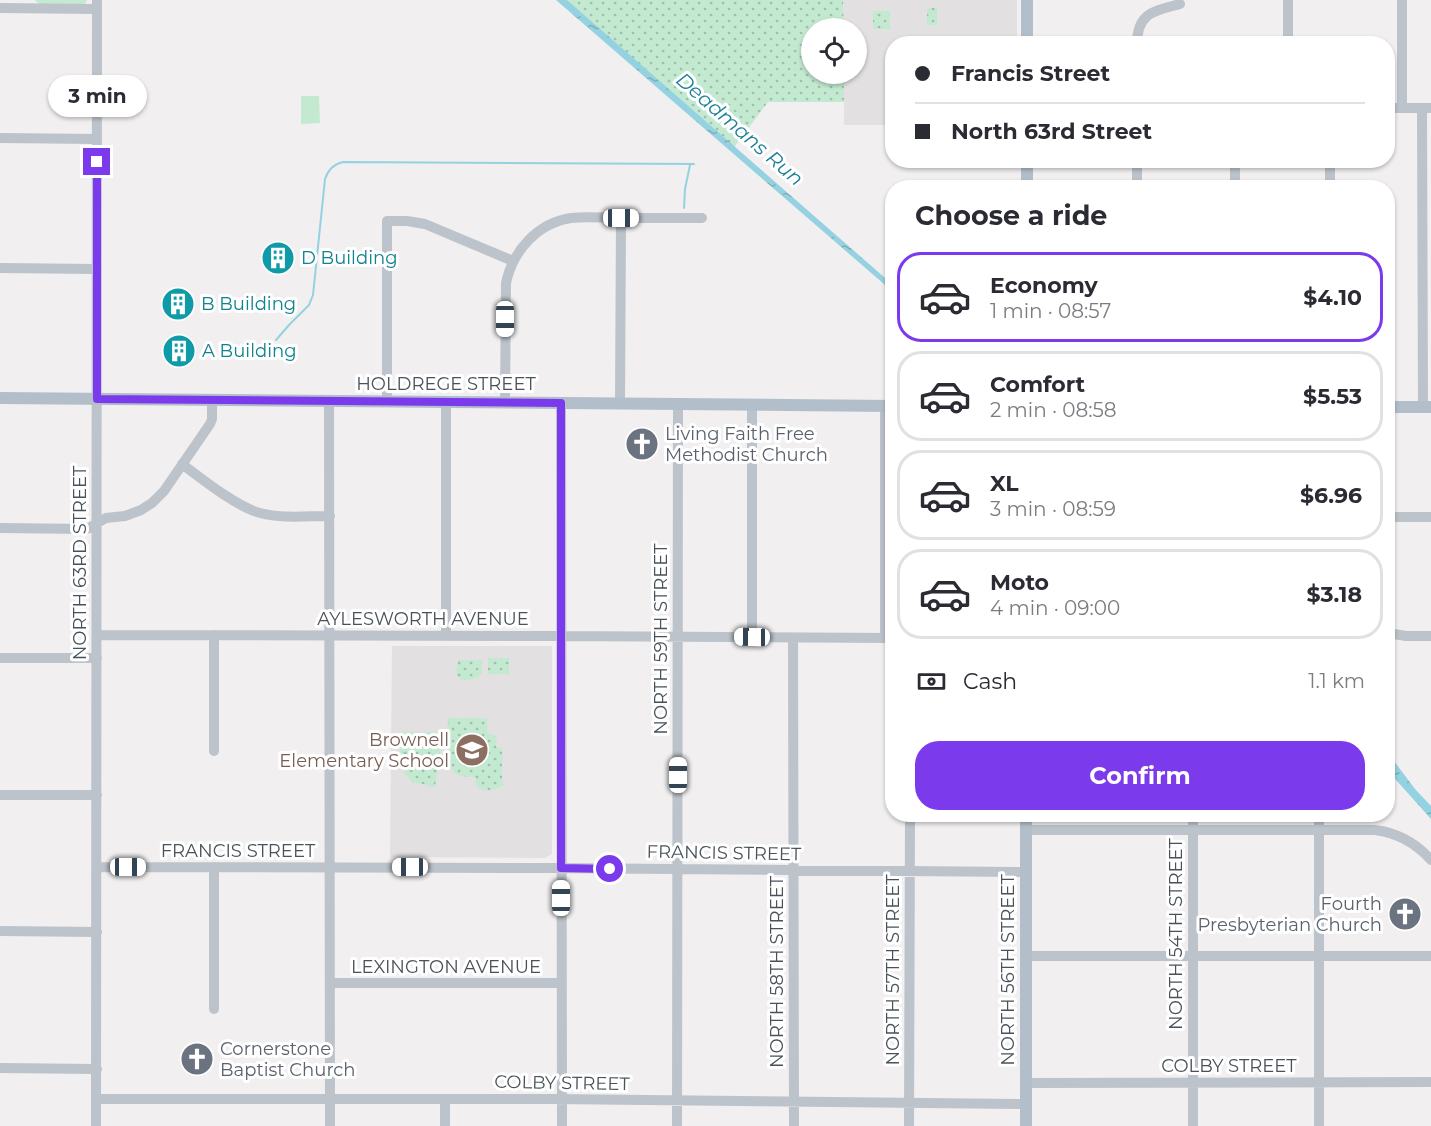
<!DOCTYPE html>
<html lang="en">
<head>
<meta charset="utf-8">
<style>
	body { margin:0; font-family:Montserrat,sans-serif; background:#f7f7f7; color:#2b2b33; height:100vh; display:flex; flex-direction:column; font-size:22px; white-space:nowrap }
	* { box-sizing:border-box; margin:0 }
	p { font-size:20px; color:#7c7c81 }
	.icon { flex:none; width:33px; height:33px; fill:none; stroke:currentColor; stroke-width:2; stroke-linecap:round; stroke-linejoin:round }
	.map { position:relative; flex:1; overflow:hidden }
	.drawer { position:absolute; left:885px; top:180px; width:510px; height:642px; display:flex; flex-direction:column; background:#fff; border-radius:24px; box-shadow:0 2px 4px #0004 }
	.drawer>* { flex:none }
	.top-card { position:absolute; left:885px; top:36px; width:510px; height:132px; border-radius:24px; box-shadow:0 2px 4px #0004; display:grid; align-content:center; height:132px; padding:0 30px; background:#fff }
	.tools { position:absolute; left:801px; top:18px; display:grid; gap:12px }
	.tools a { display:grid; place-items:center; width:66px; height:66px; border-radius:50%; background:#fff; box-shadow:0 2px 4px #0004; font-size:30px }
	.end { position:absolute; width:27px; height:27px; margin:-14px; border:8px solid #7c3aed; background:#fff; box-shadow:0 0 0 3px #fff }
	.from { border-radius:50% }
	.bubble { position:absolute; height:42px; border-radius:21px; background:#fff; box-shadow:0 2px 4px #0004; font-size:20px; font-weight:700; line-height:42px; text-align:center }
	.car { position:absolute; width:18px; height:36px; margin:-18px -9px; border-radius:8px; box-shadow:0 0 4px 2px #0007; background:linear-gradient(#fff 24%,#345 0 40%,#fff 0 76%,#345 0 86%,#fff 0) }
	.top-card b { display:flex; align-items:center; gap:21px; height:57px; font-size:22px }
	.top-card b+b { border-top:2px solid #e1e1e2 }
	.top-card i { width:15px; height:15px; background:#2b2b33 }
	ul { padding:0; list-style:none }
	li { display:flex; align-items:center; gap:18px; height:90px; margin:0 12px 9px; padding:0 18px; border:3px solid #e1e1e2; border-radius:24px }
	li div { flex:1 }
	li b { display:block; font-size:22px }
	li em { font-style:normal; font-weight:700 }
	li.current { border-color:#7c3aed }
	li>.icon { width:54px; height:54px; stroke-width:1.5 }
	h2 { padding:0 30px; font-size:27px; line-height:72px }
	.pay { display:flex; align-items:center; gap:15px; height:66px; padding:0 30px; font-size:22px }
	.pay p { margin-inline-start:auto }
	.cta { display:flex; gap:12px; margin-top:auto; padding:12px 30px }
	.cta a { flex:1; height:69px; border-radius:24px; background:#7c3aed; color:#fff; font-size:24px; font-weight:700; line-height:69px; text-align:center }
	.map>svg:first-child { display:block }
	.education { fill:#e2e0e0 }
	.green { fill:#c3ead1 }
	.park { fill:url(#park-dots) }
	.water { fill:url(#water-ripples) }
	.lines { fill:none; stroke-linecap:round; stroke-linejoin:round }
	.stream { stroke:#95d2e1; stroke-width:2 }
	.minor { stroke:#bcc3ca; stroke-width:10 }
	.major { stroke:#b2bfca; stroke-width:12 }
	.route { stroke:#7c3aed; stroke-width:8 }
	.labels { text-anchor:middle; stroke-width:6; stroke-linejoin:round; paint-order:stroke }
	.culture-label { font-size:18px; fill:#0d838f; stroke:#fff; text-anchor:start }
	.street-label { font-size:18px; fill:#49525a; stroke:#fff }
	.worship-label { font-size:18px; fill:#5b616d; stroke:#fff; text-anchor:start }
	.education-label { font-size:18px; fill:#785e54; stroke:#fff; text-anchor:end }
	.water-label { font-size:20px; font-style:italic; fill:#1e8199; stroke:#fff }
</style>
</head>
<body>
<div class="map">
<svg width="1431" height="1126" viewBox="0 0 1431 1126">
	<defs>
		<pattern id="park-dots" width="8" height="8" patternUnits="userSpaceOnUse" patternTransform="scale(1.5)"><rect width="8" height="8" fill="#c3ead1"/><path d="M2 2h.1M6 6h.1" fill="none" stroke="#a0c0ad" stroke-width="1.8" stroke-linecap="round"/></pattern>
		<pattern id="water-ripples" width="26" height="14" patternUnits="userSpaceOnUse" patternTransform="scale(1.5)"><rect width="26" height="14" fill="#95d2e1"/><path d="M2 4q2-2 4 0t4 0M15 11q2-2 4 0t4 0" fill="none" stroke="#7cadb9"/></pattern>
	</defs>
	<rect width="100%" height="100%" fill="#f1efef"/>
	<path class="education" d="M843,0H1017V43L892,44V125H844V74H856V28H844Z
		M392,646H552V854L545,858L390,857Z"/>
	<path class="green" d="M35,0H87L85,4H39Z
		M301,96H319L320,123L301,124Z"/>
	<path class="park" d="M561,0H843L844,28H812V74H844V102H768L732,150Z
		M929,8H937V25H927V10Z
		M873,11H890V29H873Z
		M488,658H509V674H488Z
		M458,660H482V673C476,680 470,680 461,680L456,674Z
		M448,718H487V732L497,737L496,747L502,748L503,761L502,762V777L504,785C497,790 488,791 480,789L476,785L475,777C469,777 461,777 456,774C444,766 448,732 448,718Z
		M402,732H420V734H424L425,732H436L441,741V745L435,787C427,788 424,782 413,783C396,767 400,753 402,732Z"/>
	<path class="water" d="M556,0H567L892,284V291Z
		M1388,753L1415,789L1431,806V819L1388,771Z"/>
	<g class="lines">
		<path class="stream" d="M684,208L685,189L690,165
			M276,340L289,325L309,305L313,295L325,179C328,170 334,164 343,162L694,164"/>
		<path class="minor" d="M1288,0V44
			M1402,0V108
			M0,8L97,9
			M1137,44C1137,12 1155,11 1180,4
			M1388,108H1431
			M1422,108L1423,407
			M0,138L97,139
			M1137,160V188
			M1235,160V188
			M1330,160V188
			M0,268L97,269
			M329,401L330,1126
			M387,402V221H407L425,224L513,261
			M446,402V636
			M505,402L506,283C513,250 538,223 571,218C588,216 606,218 623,218C649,218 676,218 702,218
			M561,403L562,1126
			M620,403L621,218
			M182,464C202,479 237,507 260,513C283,519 307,516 330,516
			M1388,517H1431
			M0,528L87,529L106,518L125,516L141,510L152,503L164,491L210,424L212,419V399
			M1388,633L1406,636H1431
			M97,635L561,636L892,638
			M214,635V751
			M752,637V404
			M793,638L794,1126
			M885,638V405
			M0,658H97
			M0,795H97
			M1193,814V1126
			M1026,830H1375C1398,833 1416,843 1431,860
			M97,867L553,868L1026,872
			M214,867V1009
			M0,931L97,932
			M1026,956H1431
			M330,983H562
			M0,1068L97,1069
			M1026,1083L1431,1082
			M97,1099H553L1026,1104
			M445,1099V1126
			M96,1126L97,0
			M677,1126L678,404
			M909,1126L910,814
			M1319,1126V814"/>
		<path class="major" d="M1027,0V44
			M1027,188V160
			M0,398L892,406
			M1388,407H1431
			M1026,1126V814"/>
	</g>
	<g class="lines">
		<path class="route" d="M97,162V399L561,403V868L610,869"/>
	</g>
	<defs>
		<g id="building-disc" transform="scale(1.725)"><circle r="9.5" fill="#0f9aa8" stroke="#fff"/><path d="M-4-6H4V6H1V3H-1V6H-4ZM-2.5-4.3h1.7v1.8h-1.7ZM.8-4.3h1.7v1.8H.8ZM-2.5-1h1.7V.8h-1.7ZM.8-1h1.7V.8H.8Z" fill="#fff"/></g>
		<g id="church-disc" transform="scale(1.725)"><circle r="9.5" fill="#6b7280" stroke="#fff"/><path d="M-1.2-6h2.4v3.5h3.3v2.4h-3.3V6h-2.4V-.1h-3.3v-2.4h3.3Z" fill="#fff"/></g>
		<g id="school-disc" transform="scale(1.725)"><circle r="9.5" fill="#8d6e63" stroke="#fff"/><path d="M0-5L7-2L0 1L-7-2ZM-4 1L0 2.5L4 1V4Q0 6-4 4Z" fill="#fff"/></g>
	</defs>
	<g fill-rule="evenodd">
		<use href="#building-disc" x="278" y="258"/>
		<use href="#building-disc" x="178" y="304"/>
		<use href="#building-disc" x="179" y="351"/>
		<use href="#church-disc" x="642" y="444"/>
		<use href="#school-disc" x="472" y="750"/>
		<use href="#church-disc" x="1405" y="914"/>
		<use href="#church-disc" x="197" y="1059"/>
	</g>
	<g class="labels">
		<g class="culture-label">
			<text x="301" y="264">D Building</text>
			<text x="201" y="310">B Building</text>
			<text x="202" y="357">A Building</text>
		</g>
		<g class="street-label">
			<text x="446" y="390">HOLDREGE STREET</text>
			<text transform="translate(80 563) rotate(-90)" y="6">NORTH 63RD STREET</text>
			<text x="423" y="625">AYLESWORTH AVENUE</text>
			<text transform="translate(661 639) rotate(-90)" y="6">NORTH 59TH STREET</text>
			<text x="238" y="857">FRANCIS STREET</text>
			<text transform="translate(724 853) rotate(1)" y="6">FRANCIS STREET</text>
			<text transform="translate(1176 934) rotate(-90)" y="6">NORTH 54TH STREET</text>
			<text x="446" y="973">LEXINGTON AVENUE</text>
			<text transform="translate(893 970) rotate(-90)" y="6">NORTH 57TH STREET</text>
			<text transform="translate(1008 970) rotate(-90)" y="6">NORTH 56TH STREET</text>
			<text transform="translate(777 972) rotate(-90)" y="6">NORTH 58TH STREET</text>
			<text x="1229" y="1072">COLBY STREET</text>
			<text transform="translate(562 1083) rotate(1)" y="6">COLBY STREET</text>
		</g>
		<g class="worship-label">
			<text x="665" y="440">Living Faith Free<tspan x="665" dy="21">Methodist Church</tspan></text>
			<text x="1382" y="910" text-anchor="end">Fourth<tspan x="1382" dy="21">Presbyterian Church</tspan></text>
			<text x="220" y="1055">Cornerstone<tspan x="220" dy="21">Baptist Church</tspan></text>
		</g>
		<g class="education-label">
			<text x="449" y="746">Brownell<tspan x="449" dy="21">Elementary School</tspan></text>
		</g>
		<g class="water-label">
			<text transform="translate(740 129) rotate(41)" y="7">Deadmans Run</text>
		</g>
	</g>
</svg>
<div class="tools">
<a><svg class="icon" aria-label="locate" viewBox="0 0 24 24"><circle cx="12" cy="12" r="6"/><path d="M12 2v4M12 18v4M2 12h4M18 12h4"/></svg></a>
</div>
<i class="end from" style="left:610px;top:869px"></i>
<i class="end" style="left:97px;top:162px"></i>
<div class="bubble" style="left:48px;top:75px;width:99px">3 min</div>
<i class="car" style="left:621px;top:218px;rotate:90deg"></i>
<i class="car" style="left:505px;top:319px;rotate:180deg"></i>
<i class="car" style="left:752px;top:637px;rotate:271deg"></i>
<i class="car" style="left:678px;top:775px;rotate:0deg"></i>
<i class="car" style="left:128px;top:867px;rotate:90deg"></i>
<i class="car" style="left:410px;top:867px;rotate:270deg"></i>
<i class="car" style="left:561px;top:898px;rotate:0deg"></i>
<div class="top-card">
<b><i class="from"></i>Francis Street</b>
<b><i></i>North 63rd Street</b>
</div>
<section class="drawer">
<h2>Choose a ride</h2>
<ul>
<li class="current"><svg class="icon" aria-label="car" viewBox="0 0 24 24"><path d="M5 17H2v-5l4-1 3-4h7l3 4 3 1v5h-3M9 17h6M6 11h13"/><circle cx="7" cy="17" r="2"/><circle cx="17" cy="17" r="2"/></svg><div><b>Economy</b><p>1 min · 08:57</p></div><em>$4.10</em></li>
<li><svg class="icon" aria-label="car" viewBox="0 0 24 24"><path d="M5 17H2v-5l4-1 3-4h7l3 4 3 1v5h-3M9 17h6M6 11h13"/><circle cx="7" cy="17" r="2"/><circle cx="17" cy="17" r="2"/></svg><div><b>Comfort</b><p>2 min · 08:58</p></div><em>$5.53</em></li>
<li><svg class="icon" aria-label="car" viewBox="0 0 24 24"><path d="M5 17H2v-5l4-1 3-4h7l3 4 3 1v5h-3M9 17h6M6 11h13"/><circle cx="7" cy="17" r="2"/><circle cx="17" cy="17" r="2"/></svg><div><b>XL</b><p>3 min · 08:59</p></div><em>$6.96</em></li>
<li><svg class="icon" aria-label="car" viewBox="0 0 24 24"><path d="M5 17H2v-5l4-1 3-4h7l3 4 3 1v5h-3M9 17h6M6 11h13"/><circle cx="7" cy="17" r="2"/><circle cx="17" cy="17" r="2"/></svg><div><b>Moto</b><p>4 min · 09:00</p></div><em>$3.18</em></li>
</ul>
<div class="pay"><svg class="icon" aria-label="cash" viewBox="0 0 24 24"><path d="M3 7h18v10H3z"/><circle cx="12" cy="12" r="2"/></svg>Cash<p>1.1 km</p></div>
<div class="cta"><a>Confirm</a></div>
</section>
</div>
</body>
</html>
